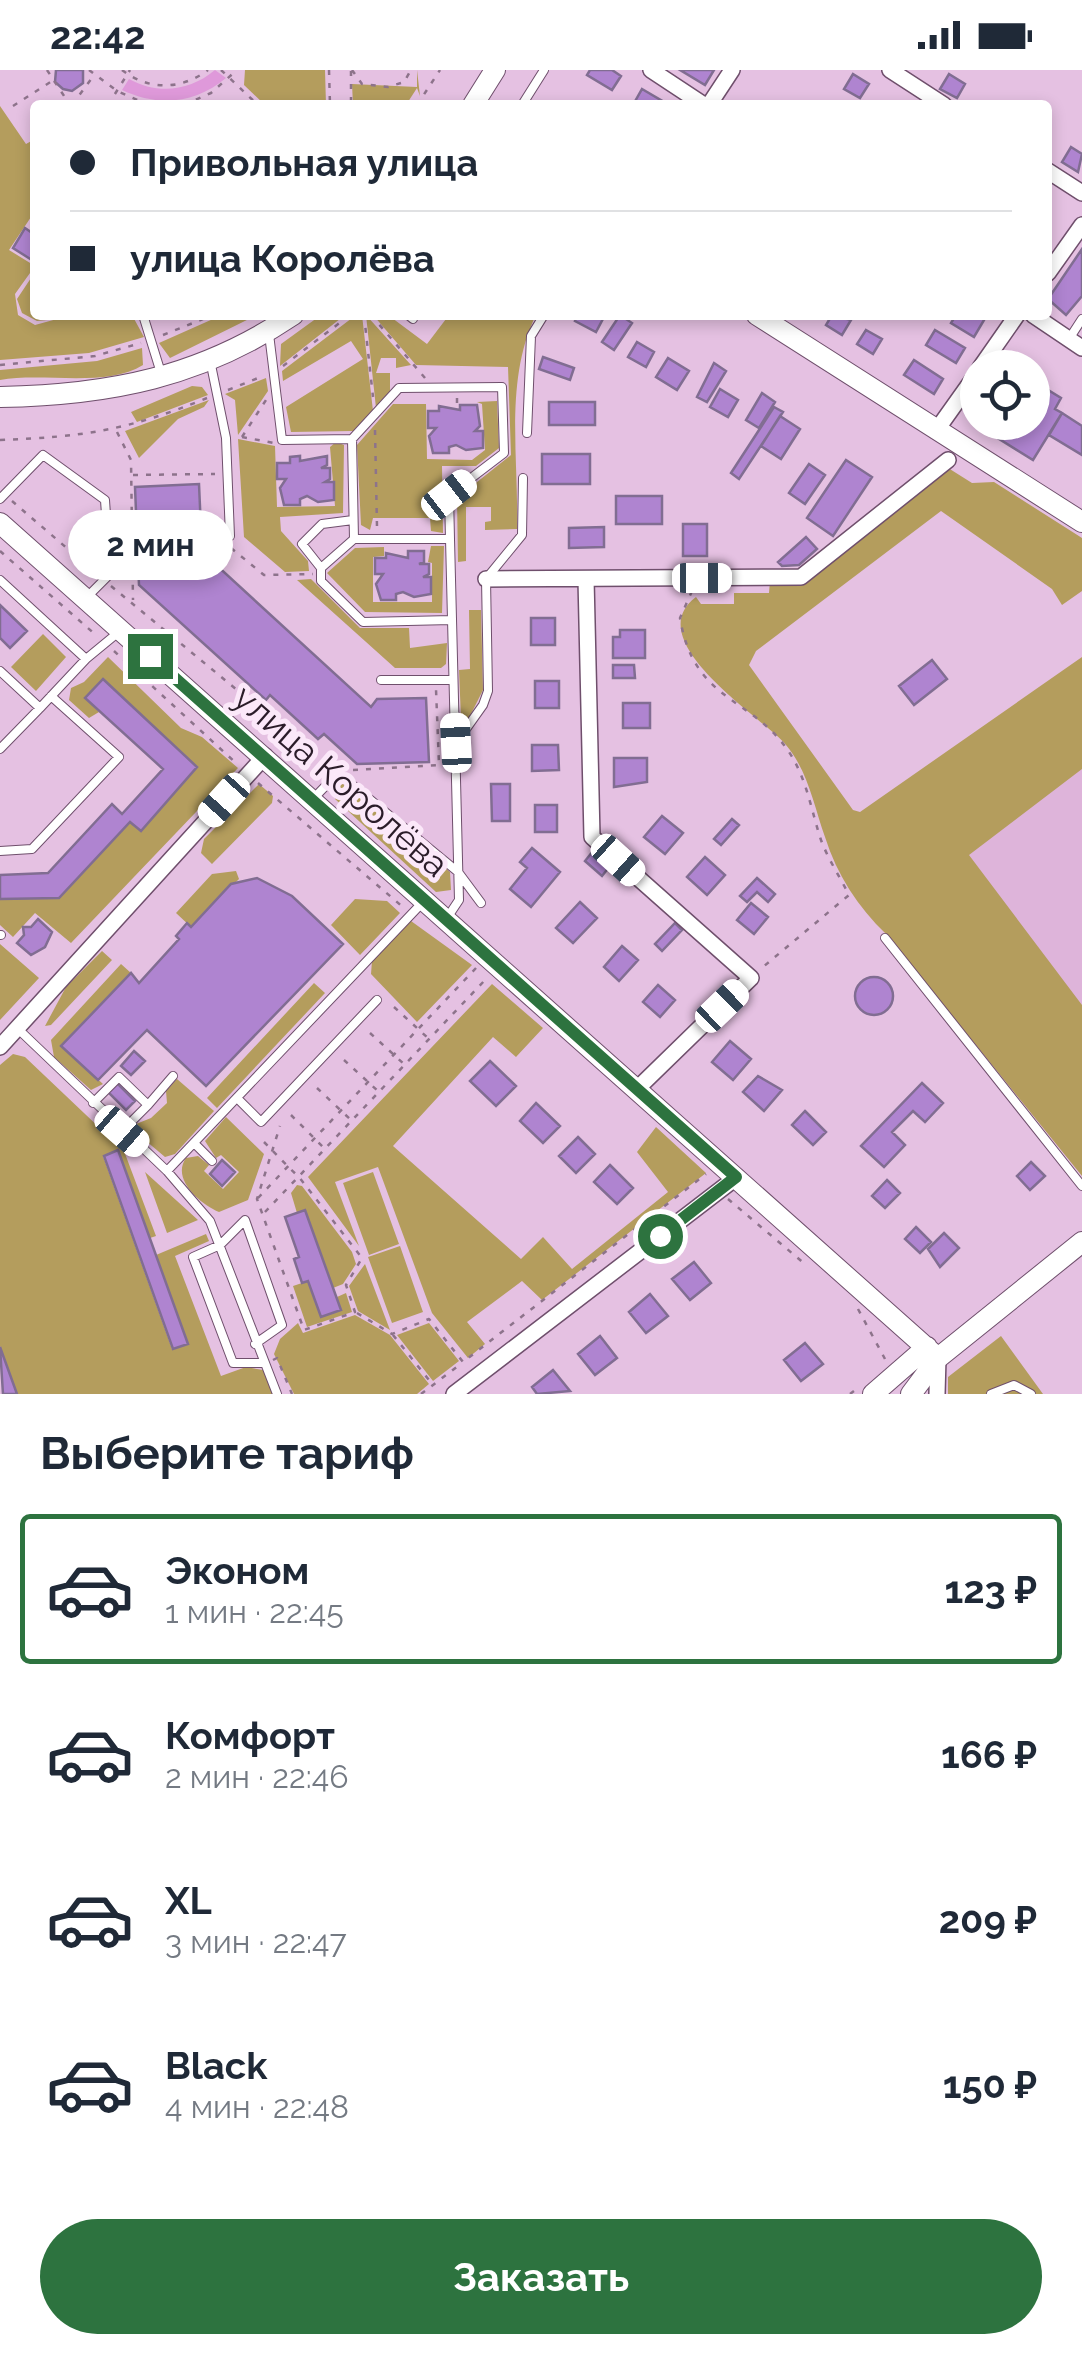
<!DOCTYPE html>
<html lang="ru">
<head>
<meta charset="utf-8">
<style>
	body { margin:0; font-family:Raleway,sans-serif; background:#f2f2f3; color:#1f2937; height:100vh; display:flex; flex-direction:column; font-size:38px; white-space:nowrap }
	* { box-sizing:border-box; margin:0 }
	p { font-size:32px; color:#747a83 }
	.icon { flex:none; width:55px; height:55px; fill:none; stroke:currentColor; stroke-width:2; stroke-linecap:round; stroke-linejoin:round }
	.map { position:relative; height:1324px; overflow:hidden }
	.details { display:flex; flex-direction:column; background:#fff; flex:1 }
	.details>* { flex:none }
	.top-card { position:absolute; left:30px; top:30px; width:1022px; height:220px; border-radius:10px; box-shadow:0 5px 15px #0003; display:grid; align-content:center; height:220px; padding:0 40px; background:#fff }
	.controls { position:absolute; left:960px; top:280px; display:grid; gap:20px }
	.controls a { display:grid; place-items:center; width:90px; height:90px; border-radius:50%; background:#fff; box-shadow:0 5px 15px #0003; font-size:50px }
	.end { position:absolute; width:45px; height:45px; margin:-22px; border:12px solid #2d733f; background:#fff; box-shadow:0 0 0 5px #fff }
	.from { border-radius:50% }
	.bubble { position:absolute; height:70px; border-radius:35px; background:#fff; box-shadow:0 5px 15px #0003; font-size:32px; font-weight:700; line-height:70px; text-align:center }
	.car { position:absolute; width:30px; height:60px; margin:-30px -15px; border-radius:12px; box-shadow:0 0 8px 2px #0007; background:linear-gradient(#fff 24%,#345 0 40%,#fff 0 76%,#345 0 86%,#fff 0) }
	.top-card b { display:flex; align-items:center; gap:35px; height:95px; font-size:38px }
	.top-card b+b { border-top:2px solid #e0e1e3 }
	.top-card i { width:25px; height:25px; background:#1f2937 }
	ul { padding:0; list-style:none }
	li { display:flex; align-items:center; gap:30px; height:150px; margin:0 20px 15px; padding:0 20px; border:5px solid transparent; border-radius:10px }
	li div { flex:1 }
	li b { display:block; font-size:38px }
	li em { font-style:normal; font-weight:700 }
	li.current { border-color:#2d733f }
	li>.icon { width:90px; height:90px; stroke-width:1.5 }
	h2 { padding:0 40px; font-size:45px; line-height:120px }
	.button { display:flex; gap:20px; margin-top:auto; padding:20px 40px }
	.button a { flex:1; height:115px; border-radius:60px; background:#2d733f; color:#fff; font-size:40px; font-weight:700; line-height:115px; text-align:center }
	.status { display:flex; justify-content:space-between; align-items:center; height:70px; padding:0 50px; background:#fff; direction:ltr }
	.status svg { height:28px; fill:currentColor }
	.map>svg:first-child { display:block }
	.built { fill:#deb4da }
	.green { fill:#b49d5d }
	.water { fill:#df99da }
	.building { fill:#af84d0; stroke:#816d92; stroke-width:2.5 }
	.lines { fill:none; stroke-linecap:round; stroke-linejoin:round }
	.lane-casing { stroke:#6f4f6c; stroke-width:10 }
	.street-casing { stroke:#6f4f6c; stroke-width:18 }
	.secondary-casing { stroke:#6f4f6c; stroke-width:22 }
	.path { stroke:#8d738b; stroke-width:2.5; stroke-dasharray:5 8; stroke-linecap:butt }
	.lane { stroke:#fff; stroke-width:8 }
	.street { stroke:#fff; stroke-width:15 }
	.secondary { stroke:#fff; stroke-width:20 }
	.route { stroke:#2d733f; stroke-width:12 }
	.labels { text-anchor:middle; stroke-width:10; stroke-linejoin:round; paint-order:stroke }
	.street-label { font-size:35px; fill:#2a1c29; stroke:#fbe8f9 }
</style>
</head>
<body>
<div class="status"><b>22:42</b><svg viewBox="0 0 49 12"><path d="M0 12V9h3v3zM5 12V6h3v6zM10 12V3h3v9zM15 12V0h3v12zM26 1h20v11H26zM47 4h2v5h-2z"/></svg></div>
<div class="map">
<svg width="1082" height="1324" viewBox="0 0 1082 1324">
	<rect width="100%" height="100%" fill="#e5c1e2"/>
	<path class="built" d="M1082,697V940L965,785Z"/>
	<path class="green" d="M245,0H325L326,35H265L244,15Z
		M417,0L420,26L417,18L406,35H353L352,14L417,17Z
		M0,36L26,74L35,69V141L9,180L35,196L15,224L18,245L35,255L57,249L37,251L22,243L17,229L35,202V245H63L60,249L67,245H132L144,267L89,283L0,290Z
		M222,245H257L170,288L159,273Z
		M321,245H345L280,296L281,274Z
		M356,245H362L373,341L353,361L291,362L286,337L363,289L351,271L283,311L282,301Z
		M366,245L411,295L396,298V288H381L376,303H390V322L376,338Z
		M373,245H388L427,274L449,245H536C504,310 519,389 517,459L485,460V452L491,451V437H466V491L458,492L457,428L511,385L508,297L416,295Z
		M142,278L143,295C107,318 42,302 0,310V300L97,291Z
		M266,308L268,321L238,365L235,330L225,324Z
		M192,316L202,317L208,325L137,352L131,342Z
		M209,330L204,337L178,349L139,388L125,361Z
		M497,331L499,378L476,396H442L443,463L431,461L430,448H373L370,460L361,455L357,375L393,334H426L427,389L472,390L485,380L482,334L477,332Z
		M238,369L275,376L277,437L335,436L330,377L336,372L344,375L343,443L280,447L281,461L308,491L309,501L285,502L244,467Z
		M945,396L972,413L994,412L1082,468V521L1062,535L1052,519L941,441L756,581L749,595L853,740L860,742L1082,587V699L969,785L1082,935V1106L886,864C858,837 837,805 825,767C814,736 808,701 786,675C765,649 637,571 696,527L701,534H734V523H769L770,510L802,509Z
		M431,476H444L442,543L365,542L327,503L355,478L384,477V486L373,487V532H432V493L428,492Z
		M311,509L360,558H409L410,578L447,573L446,594L441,598H395L297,510Z
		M469,540H481L483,620L468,650L461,649L459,600L470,599Z
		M43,564L66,587L36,621L11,597Z
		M108,587L181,658L202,667L238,698L71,873L35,843L13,867L0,855V829L59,827L130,752L196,697L103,609L85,628L99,642L89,648L69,630L71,618L84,612Z
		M259,714L273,726L272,733L212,794L201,783L204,769Z
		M343,714L450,802L451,820L436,822L335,729L334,717Z
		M236,801L239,809L191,857L176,843L212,804Z
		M355,829L387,831L400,843L360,885L331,855Z
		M411,851L472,895L417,952L371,904L372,891Z
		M0,874L39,908L0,950Z
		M102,881L112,890L51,955L45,956L66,917Z
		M121,894L131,903L61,975L103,1014L91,1020L54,987L51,970Z
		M314,913L325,923L217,1038L207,1028Z
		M492,914L543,958L516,987L493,967L393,1076L521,1189L543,1167L572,1199L668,1122L637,1082L656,1057L706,1103L542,1230L522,1211L467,1252L485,1274L468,1288L432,1243L378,1097L335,1112L359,1176L308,1107Z
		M13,984L25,987L124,1081L156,1166L150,1168L117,1081L103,1086L172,1279L187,1274L156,1185L206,1164L209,1171L175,1186L221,1306L246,1297L263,1300L275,1324H17L0,1276V995Z
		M177,1009L214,1041L175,1084L165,1087L139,1065L136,1054L151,1048L167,1033L166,1021Z
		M226,1047L264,1084L248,1130L219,1142C200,1134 171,1109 186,1088L198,1086L209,1095L204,1101L223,1119L239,1102L221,1085L216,1088L205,1071Z
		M145,1102L198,1150L167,1163Z
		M373,1102L399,1174L369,1185L343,1113Z
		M297,1115L302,1116L352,1182L356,1194L343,1214L333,1218L306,1141L297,1143L291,1123Z
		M400,1176L423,1242L392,1253L368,1187Z
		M365,1194L390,1260L358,1241L349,1216Z
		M308,1211L321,1247L341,1240L337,1227L346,1223L352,1242L307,1257L293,1216Z
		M355,1245L390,1265L429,1314L417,1324H294L274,1284L280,1269L298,1253L303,1263Z
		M429,1253L459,1291L433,1311L397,1265Z
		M1001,1266L1043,1324H948V1307Z"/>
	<path class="water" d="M215,0L226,8C195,34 158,37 122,20L129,9C158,25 190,21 215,0Z"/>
	<path class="building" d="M56,0H83V13L72,21L63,19L55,12Z
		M590,0H612L621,6L612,20L587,5Z
		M680,0H714L705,15Z
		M853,4L869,14L860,28L844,19Z
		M949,4L965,14L957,28L940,19Z
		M642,19L664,32L662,35H633Z
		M1071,77L1082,84L1078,102L1062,92Z
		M25,158L35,165V192L13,178Z
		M1082,179V226L1066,245L1048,229Z
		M578,245H605L596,262L575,251Z
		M620,245L632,253L614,280L602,272Z
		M832,245L851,250L842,265L826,255Z
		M956,245H987L974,267L951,253Z
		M866,260L882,269L873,284L857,274Z
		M935,260L965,278L956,293L926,275Z
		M637,272L654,282L646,297L628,287Z
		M543,287L574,298L570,310L539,299Z
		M668,288L689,301L677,320L656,307Z
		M914,290L943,309L934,324L904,305Z
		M714,293L726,301L707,332L697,327Z
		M1032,310L1061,328L1055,339L1062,343L1033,390L972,352L978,343V352H1032Z
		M720,319L738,330L728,347L710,337Z
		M762,323L775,332L759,358L746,350Z
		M549,332H595V355H549Z
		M460,335H477L480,356L475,361H483V378L466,380L456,375L449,377V383H433L429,366L436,358H428V341H439V336L460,340Z
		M774,337L783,342L739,409L731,403Z
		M1062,343L1082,356V385L1049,365Z
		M780,346L800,359L781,389L761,376Z
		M542,384H590V414H542Z
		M300,386V391L327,386V395L321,398H330V409L325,412H334V430L318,432L307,426L300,429V435H284L280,418L286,409H277V393H290V387Z
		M846,390L872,407L833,466L807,448Z
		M809,394L825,405L805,434L789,423Z
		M199,414L202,482L371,637L377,629L426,628L429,692L357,694L324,664L318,669L270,625L266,630L139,515L135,417Z
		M616,426H662V454H616Z
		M683,454H707V486H683Z
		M604,457V477L569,478V458Z
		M806,467L817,479L799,495L782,496L778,492Z
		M408,481H424V492L419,494H429V504L423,507H431V524L414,527L403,522L396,524V530H381L376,514L383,504H375V488H386V483L408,488Z
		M0,535L27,561L10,578L0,568Z
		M531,548H555V575H531Z
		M620,560H645V588H613V567H620Z
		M932,590L947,609L914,635L899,616Z
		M613,595H634L635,608H613Z
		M103,609L197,697L141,761L130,752L59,828L0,829V805L48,803L112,734L122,744L163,699L85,628Z
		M535,611H559V638H535Z
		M623,633H650V658H623Z
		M532,675H558L559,700L532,701Z
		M614,688H647V712L614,717Z
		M491,714H510V751H492Z
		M535,735H557V762H535Z
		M662,746L683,763L665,784L644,767Z
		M732,749L739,755L721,775L714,769Z
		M532,778L560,802L531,837L510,819L527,798L520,792Z
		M593,781L610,796L602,806L585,791Z
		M705,787L725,805L707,825L687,807Z
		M257,808L292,826L343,874L206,1016L147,960L98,1010L61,976L131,903L139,913L179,869L176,866L187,853L191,857L231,814Z
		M757,808L775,824L768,832L757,822L747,832L740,826Z
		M580,832L597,848L573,873L556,858Z
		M751,833L768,847L754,864L737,850Z
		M38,849L52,862L45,877L31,885L17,873L24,865L23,857H31Z
		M675,853L682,860L662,881L655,874Z
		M622,876L638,890L619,911L604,897Z
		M855 926a19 19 0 1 1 38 0a19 19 0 1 1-38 0Z
		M658,915L675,930L660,947L643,932Z
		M730,971L751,989L733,1010L712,992Z
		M134,981L145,991L131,1005L121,996Z
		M490,991L516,1016L496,1036L470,1011Z
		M758,1006L782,1020L764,1041L743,1022Z
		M117,1013L135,1031L126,1040L108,1022Z
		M922,1013L943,1033L925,1052L913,1041L892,1062L905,1075L884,1097L861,1076Z
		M536,1033L560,1056L543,1073L520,1051Z
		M805,1041L826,1062L813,1075L792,1055Z
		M578,1067L595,1084L576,1103L559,1086Z
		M118,1080L188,1274L173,1279L104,1086Z
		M222,1090L235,1102L222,1116L210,1104Z
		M1031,1092L1045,1106L1030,1120L1017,1106Z
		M610,1095L633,1118L617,1134L594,1112Z
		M887,1110L900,1123L885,1138L872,1126Z
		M305,1140L341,1240L321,1247L308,1211L302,1213L294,1189L299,1187L285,1147Z
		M916,1157L931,1172L920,1183L905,1169Z
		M944,1163L959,1178L940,1197L928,1179Z
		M694,1192L711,1213L690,1230L672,1209Z
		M650,1224L668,1246L646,1263L629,1242Z
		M600,1266L617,1288L595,1305L578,1284Z
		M805,1273L823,1294L801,1311L784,1290Z
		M0,1277L17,1324H3Z
		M553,1300L570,1321L537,1324L532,1317Z"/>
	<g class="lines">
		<g class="lane-casing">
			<path id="lane" d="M522,35L544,0
				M143,245L161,303
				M408,245L413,249
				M269,264L282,370L352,369L399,318L502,317L504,383L449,425L450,469H354L321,498V511L363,552L452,550
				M1069,269L1082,249
				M210,290L226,368L230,466
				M527,363L531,266L544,245
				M352,369L354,469
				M0,429L43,385L105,430L110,504L87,527
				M321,498L302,474L322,454L353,450
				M0,510L86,589
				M0,601L40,638L86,589L120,561
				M381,610H453
				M456,673L483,635L488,621L486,509L522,465L523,408
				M0,679L40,638
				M312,730L338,703L458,802L481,833
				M0,781L32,779L119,687L51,626
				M447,848L459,830L450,469
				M0,865H1
				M885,868L1082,1116
				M17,958L167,1101L210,1151L277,1324
				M237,1028L261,1052L377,930
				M93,1033L119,1007L148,1035L122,1061
				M148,1035L173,1006
				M194,1073L212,1091
				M167,1101L423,832
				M255,1274L282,1255L245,1150L220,1175L193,1187L233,1293H262
				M991,1324L1014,1315L1031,1324"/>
		</g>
		<g class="street-casing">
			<path id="street" d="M651,0L704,35
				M890,0L944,35
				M709,35L732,0
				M1048,101L1082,123
				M1048,203L1082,155
				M1033,245L1082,278
				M980,298L1017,245
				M936,361L978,302
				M486,509L801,507L948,390
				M586,509L592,767L751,908L638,1018
				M0,977L265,686
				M454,1324L737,1107
				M937,1324L938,1288"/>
		</g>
		<g class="secondary-casing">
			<path id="secondary" d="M473,35L495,0
				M757,245L1082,452
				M0,327C110,325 201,307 293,245
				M0,453L938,1288
				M873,1324L927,1277
				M911,1324L938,1288L1082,1172"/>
		</g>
		<path class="path" d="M47,0L70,35
			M89,0L117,21L149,35
			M122,0C149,21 181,20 208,0
			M221,0L258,35
			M329,0L330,35
			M352,0L362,14L388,17L404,12L411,0
			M351,1V35
			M72,35L92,8
			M108,35L130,0
			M184,35L211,23L237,0
			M417,35L440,0
			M13,36L52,11
			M364,245L373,327
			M371,245L425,308
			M163,265L213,245
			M0,295L95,286L141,273
			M283,296L350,245
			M228,320L263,306
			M457,328V340
			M375,360L377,457
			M117,362L131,390L133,530
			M242,367L266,330
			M242,367L274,373
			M0,370C83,367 129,360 207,328
			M133,405L215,404
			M12,431L97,504
			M231,478L264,505L313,504
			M0,481L97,566
			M111,516L328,695
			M692,521L680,548C694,633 752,626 789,682C807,709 811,740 821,770C828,789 840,807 849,825L763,897
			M114,581L237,694
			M353,700L439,695L436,619
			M258,713L404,838
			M394,937L429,969
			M370,963L405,995
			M344,990L379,1022
			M317,1018L352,1051
			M291,1045L325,1079
			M264,1072C276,1084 287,1096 299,1107L362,1188L346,1215L355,1242L304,1260L257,1129L280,1056
			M258,1128L476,898
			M728,1129L806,1195
			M265,1142L486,909
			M858,1239L885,1289
			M357,1243L392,1264L429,1249L463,1292L706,1104
			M393,1265L433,1315
			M273,1290L277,1288L292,1324
			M421,1324L462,1293
			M850,1324L859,1317"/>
		<use href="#lane" class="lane"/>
		<use href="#street" class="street"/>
		<use href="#secondary" class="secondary"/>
	</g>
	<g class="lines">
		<path class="route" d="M150,586L736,1107L660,1166"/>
	</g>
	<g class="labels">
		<g class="street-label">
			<text transform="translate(341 711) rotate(41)" y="12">улица Королёва</text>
		</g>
	</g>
</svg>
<div class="controls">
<a><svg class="icon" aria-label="locate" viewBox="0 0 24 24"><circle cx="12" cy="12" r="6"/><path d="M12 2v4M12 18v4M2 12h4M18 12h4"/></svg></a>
</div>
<i class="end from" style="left:660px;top:1166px"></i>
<i class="end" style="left:150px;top:586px"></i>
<div class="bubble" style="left:68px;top:440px;width:165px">2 мин</div>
<i class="car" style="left:449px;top:425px;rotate:52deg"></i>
<i class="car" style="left:702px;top:508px;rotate:90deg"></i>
<i class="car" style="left:456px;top:673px;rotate:357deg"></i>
<i class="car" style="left:224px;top:730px;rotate:222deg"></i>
<i class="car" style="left:618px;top:790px;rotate:132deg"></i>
<i class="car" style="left:722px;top:936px;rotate:46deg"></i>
<i class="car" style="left:122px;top:1061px;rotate:131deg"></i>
<div class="top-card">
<b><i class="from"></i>Привольная улица</b>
<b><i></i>улица Королёва</b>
</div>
</div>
<section class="details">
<h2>Выберите тариф</h2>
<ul>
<li class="current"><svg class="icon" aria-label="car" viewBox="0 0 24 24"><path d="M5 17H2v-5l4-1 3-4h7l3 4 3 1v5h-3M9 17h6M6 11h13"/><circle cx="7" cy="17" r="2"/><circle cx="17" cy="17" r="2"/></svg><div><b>Эконом</b><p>1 мин · 22:45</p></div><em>123 ₽</em></li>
<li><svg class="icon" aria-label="car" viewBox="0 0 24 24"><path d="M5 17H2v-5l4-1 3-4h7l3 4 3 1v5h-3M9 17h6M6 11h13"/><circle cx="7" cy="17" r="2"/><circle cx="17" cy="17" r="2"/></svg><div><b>Комфорт</b><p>2 мин · 22:46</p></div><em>166 ₽</em></li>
<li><svg class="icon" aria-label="car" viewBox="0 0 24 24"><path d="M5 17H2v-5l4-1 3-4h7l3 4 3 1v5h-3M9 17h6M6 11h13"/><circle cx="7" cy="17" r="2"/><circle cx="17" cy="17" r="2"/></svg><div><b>XL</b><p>3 мин · 22:47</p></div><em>209 ₽</em></li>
<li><svg class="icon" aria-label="car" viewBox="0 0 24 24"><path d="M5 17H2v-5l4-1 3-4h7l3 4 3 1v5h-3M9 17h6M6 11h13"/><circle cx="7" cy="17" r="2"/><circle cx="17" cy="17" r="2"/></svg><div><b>Black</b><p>4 мин · 22:48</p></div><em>150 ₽</em></li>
</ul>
<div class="button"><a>Заказать</a></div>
</section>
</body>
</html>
